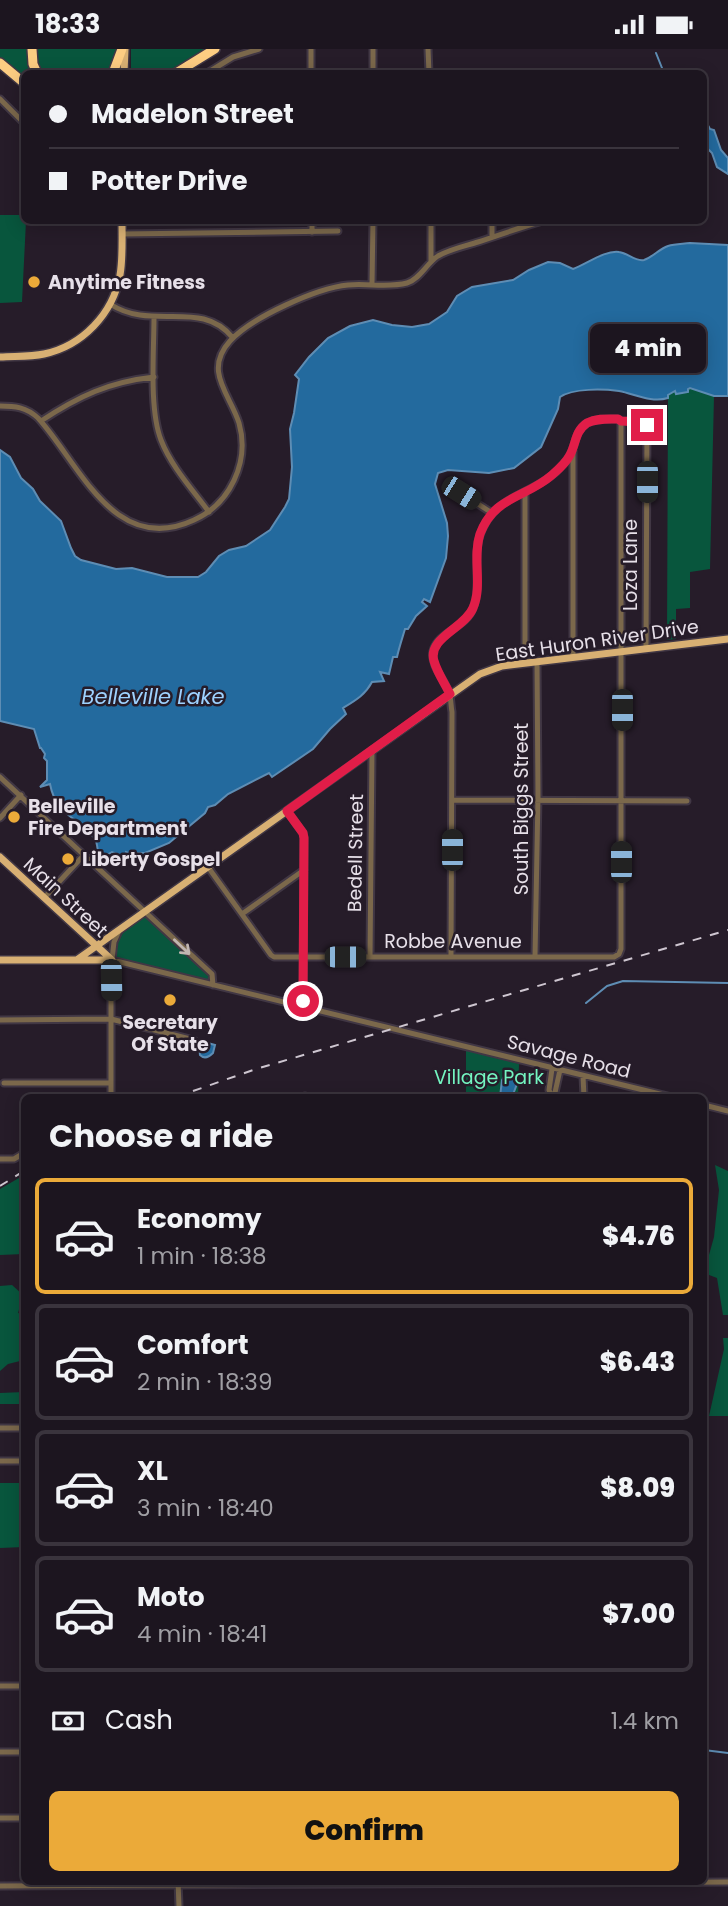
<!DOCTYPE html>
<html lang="en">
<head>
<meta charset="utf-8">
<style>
	body { margin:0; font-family:Poppins,sans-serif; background:#29222c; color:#f1f3f6; height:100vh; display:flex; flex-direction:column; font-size:26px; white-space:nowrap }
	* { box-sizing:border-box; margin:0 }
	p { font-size:23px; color:#a09fa4 }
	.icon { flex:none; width:38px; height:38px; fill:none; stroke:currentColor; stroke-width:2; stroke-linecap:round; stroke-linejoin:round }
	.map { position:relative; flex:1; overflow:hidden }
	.sheet { position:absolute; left:21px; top:1045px; width:686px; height:791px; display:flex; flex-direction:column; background:#1c151f; border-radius:10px; box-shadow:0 4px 18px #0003,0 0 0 2px #3a343d }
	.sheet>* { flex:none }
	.top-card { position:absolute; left:21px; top:21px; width:686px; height:154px; border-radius:10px; box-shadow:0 4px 18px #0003,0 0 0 2px #3a343d; display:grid; align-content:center; height:154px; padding:0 28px; background:#1c151f }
	.end { position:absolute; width:32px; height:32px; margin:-16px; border:9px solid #e11d48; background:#fff; box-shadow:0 0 0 4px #fff }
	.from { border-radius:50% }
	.bubble { position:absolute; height:49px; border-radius:10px; background:#1c151f; box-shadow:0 4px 18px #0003,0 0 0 2px #3a343d; font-size:23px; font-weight:800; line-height:49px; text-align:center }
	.car { position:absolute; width:21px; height:42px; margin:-21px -10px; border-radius:9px; box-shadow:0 0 5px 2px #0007; background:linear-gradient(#222 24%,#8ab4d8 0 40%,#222 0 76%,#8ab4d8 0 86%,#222 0) }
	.top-card b { display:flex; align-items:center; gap:24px; height:66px; font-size:26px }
	.top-card b+b { border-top:2px solid #3a343d }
	.top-card i { width:18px; height:18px; background:#f1f3f6 }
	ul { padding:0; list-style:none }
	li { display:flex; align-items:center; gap:21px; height:116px; margin:0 14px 10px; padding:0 14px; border:4px solid #3a343d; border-radius:10px }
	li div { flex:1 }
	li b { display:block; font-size:26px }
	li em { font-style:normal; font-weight:800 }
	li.active { border-color:#ebaa39 }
	li>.icon { width:63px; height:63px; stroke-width:1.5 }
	h2 { padding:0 28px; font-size:32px; line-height:84px }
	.pay { display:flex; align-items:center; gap:18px; height:77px; padding:0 28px; font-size:26px }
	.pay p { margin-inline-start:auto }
	.button { display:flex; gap:14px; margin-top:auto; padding:14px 28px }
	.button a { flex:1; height:80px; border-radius:10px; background:#ebaa39; color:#111; font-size:28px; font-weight:800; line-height:80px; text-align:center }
	.status { display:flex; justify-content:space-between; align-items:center; height:49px; padding:0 35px; background:#1c151f; direction:ltr }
	.status svg { height:19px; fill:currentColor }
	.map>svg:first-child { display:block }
	.green { fill:#08563d }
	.water { fill:#236a9e; stroke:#5e8db4; stroke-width:2 }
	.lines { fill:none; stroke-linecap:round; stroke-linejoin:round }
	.stream { stroke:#5e8db4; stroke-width:2 }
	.minor-casing { stroke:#413744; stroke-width:9 }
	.major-casing { stroke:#413744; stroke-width:10 }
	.highway-casing { stroke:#413744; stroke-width:12 }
	.minor { stroke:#7b684b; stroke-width:5 }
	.major { stroke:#d8b073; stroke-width:7 }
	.highway { stroke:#fdcd82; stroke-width:9 }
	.rail { stroke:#cec6d0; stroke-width:2; stroke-dasharray:9 9; stroke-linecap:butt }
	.oneway { stroke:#c1b6b2 }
	.route { stroke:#e11d48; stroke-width:9 }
	.poi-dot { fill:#ebaa39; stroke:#261c29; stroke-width:2.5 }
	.labels { text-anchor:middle; stroke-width:5; stroke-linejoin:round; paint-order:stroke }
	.poi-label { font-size:19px; font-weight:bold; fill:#e7e0e9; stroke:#261c29; text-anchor:start }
	.street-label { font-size:19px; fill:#e7e0e9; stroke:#261c29 }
	.park-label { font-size:19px; fill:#74f5c1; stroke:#261c29 }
	.water-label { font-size:21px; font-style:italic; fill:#9ed2ff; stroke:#261c29 }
</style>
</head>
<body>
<div class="status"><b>18:33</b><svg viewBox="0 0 49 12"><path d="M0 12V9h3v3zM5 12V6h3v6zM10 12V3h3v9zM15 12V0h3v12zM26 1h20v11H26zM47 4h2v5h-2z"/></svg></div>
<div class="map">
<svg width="728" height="1857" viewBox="0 0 728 1857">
	<rect width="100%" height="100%" fill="#261c29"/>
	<path class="green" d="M0,0H30L34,24H24V32L0,12Z
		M34,0H117L116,13L110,24H40Z
		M131,0H210L172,24H131Z
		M0,166H24L26,172L22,253L0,254Z
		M690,339L714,347L710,520L690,523V559L676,560V590L667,591L668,346L675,342L676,345L688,343V340Z
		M146,867L211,927V929L208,931L115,908C117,881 125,881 146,867Z
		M466,1001L519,1015L518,1048H466Z
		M715,1116L728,1122V1266H723L717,1229L704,1224L714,1188L719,1141Z
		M24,1126V1205L0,1206V1140Z
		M12,1236L22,1245L24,1246V1254H21L18,1264L24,1265V1311L8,1315L0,1322V1237Z
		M723,1289H728V1367H709L724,1300Z
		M24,1343V1355H0V1344Z
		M0,1434H24V1498L0,1499Z"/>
	<path class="water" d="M704,69L710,80L714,81L721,101L728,109V125L717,118L712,104L708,100L704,81Z
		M690,194L728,196V347H714L690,339L688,340V343L676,345L675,342L668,346V349C651,354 635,345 619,342C603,340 573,339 560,348L558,360L541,398L514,419L489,424L448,421L438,424L435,435L447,474L448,487L446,509L430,553L424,550L422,553L427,557L416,567L408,580H405C402,590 399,599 397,608H393L389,625L380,623L384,632L372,633C365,646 356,651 343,659L346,665L330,680L313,700L272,728L269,724L228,745L215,756L208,758L205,764L169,794L145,804H135V806L126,803L125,808L112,803L103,808L99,807C97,802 98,795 95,790C79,768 56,767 50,735L40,738L47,731V712L44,709L45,705L41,699H40L34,680L0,672V401L10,408L21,429L33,440L40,452L61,472L71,499L75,507L81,511L116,520L132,519L167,528H198L206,523L219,507L229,501L246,497L270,481L285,458L289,450L292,418L290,380L294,364L299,330L295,326L309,308L328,289L350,277L373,271L392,276L412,278L429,275L447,263L457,247L472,238L513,231L529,221L548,213L560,214L573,220C587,215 605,201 619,203C628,204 635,213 644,211C653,208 659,200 668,197C675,195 683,195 690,194Z
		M204,993L215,996L213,1004C209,1008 204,1010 200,1006L199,997L202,994L205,996Z
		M505,1026L515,1027L517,1035L512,1048H500L502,1031Z"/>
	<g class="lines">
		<path class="stream" d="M656,4L664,24
			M586,954L607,937L623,932L728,934
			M704,1701L728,1704"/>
		<g class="minor-casing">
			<path id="minor" d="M311,0V24
				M373,0V24
				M428,0L429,24
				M207,24L233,8L259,0
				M0,50L24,74
				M312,172V183
				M122,185L338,182
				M492,188V172
				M431,212V172
				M372,235L373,172
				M110,255C153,283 201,249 233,289
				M154,268C154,303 149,360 161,391C171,417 192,440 209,463
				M0,357C15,357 26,358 38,369C80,415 114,508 194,471C230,455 250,413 239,374C230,345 203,322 230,292C252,268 317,239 348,236C367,234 388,239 407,234C419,231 427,214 438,207C450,200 465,197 478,193C500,186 521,178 543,172
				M41,372C79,347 109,333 154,328
				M461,444L492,464
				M573,608V401
				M525,614V443
				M0,728L212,925L213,936
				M452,751L687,752
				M287,762L303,784L304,789L303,958
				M0,769L21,746
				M208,818L271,906L274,908H614L619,905L621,900V372
				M44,849L84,806
				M242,865L304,821
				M451,907L452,663C451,658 451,652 450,647C447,632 430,618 433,602C437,585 462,579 470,565C485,542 470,507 482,481C497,446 531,446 556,423C561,418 566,413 570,406C576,395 575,382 587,374C597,369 608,370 618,370L621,372L641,373L647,376L646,600
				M535,907L538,747L537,613
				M370,908L372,701
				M112,911L672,1048
				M0,971L111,970L194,991
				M583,1027L584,1048
				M4,1034H111
				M111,1048V919L114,893L119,882
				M305,1048V1047
				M552,1048L549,1041L552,1020
				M554,1048L560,1021
				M704,1056L728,1062
				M0,1110H14L24,1104
				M0,1379H24
				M0,1412H24
				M0,1637H24
				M0,1703H24
				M0,1769H24
				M178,1832L179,1857
				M0,1837L728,1833"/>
		</g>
		<g class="major-casing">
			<path id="major" d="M124,24L125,0
				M0,308C15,307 30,308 44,305C82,297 113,265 120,226C123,209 122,190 122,172
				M0,808L112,911
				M78,910L480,625L502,617L728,590
				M0,911H111"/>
		</g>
		<g class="highway-casing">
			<path id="highway" d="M32,0L33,15L37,24
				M0,14L24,34
				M113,24L122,0
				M176,24L215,0"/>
		</g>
		<use href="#minor" class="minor"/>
		<use href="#major" class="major"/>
		<use href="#highway" class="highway"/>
		<path class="rail" d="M176,1048L256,1020L728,881
			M0,1137L24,1122"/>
	</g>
	<defs><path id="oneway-shaft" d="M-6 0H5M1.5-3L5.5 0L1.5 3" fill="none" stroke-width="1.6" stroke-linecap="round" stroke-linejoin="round" transform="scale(1.75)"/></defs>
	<use class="oneway" href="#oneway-shaft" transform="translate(182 898) rotate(43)"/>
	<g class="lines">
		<path class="route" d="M303,952L304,789L303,784L287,762L450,645C445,635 437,623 434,612C427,589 465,579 473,559C483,536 472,509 480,485C494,447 526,449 552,426C559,420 566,414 570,406C576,395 575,382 587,374C597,369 608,370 618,370L621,372L643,373L647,376"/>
	</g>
	<g class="poi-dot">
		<circle cx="34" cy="233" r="7"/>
		<circle cx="14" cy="768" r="7"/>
		<circle cx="68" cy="810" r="7"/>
		<circle cx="170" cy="951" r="7"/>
	</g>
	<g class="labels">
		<g class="poi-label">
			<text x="48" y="240">Anytime Fitness</text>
			<text x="28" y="764">Belleville<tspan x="28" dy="22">Fire Department</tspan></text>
			<text x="82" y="817">Liberty Gospel</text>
			<text x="170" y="980" text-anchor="middle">Secretary<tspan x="170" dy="22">Of State</tspan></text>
		</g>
		<g class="street-label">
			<text transform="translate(630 516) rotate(-90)" y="7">Loza Lane</text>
			<text transform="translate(597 591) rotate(-8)" y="7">East Huron River Drive</text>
			<text transform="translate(521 760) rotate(-90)" y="7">South Biggs Street</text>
			<text transform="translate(355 804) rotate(-89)" y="7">Bedell Street</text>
			<text transform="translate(66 848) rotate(43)" y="7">Main Street</text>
			<text x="453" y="899">Robbe Avenue</text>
			<text transform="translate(569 1007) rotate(14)" y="7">Savage Road</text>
		</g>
		<g class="park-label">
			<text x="489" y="1035">Village Park</text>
		</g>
		<g class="water-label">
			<text x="153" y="655">Belleville Lake</text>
		</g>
	</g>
</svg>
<i class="end from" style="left:303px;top:952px"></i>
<i class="end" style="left:647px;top:376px"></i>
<div class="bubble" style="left:590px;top:275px;width:116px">4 min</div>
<i class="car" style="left:647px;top:433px;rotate:180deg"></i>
<i class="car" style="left:461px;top:444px;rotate:122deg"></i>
<i class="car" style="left:622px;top:661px;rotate:180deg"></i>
<i class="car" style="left:452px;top:801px;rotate:0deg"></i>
<i class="car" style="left:621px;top:813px;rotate:0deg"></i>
<i class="car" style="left:345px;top:908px;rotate:90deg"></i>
<i class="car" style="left:111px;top:931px;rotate:179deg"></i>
<div class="top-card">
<b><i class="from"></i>Madelon Street</b>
<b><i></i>Potter Drive</b>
</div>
<section class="sheet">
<h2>Choose a ride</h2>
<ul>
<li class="active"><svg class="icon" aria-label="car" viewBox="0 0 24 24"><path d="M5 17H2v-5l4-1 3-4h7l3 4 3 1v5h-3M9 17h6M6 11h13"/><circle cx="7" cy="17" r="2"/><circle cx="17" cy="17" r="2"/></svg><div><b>Economy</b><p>1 min · 18:38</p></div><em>$4.76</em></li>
<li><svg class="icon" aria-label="car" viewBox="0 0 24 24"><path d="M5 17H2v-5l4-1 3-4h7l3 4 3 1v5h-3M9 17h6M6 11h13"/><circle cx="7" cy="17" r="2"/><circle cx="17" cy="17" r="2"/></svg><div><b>Comfort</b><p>2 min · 18:39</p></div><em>$6.43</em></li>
<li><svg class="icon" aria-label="car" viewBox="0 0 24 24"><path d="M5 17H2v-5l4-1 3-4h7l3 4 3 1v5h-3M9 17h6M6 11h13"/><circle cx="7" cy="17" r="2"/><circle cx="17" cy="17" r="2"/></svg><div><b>XL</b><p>3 min · 18:40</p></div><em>$8.09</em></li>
<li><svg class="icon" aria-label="car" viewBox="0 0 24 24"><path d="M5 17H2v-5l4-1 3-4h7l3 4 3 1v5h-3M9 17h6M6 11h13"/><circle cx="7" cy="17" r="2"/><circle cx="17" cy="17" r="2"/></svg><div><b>Moto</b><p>4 min · 18:41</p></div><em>$7.00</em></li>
</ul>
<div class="pay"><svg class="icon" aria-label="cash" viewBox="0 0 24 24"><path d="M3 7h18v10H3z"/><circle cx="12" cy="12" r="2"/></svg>Cash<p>1.4 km</p></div>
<div class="button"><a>Confirm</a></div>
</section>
</div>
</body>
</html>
